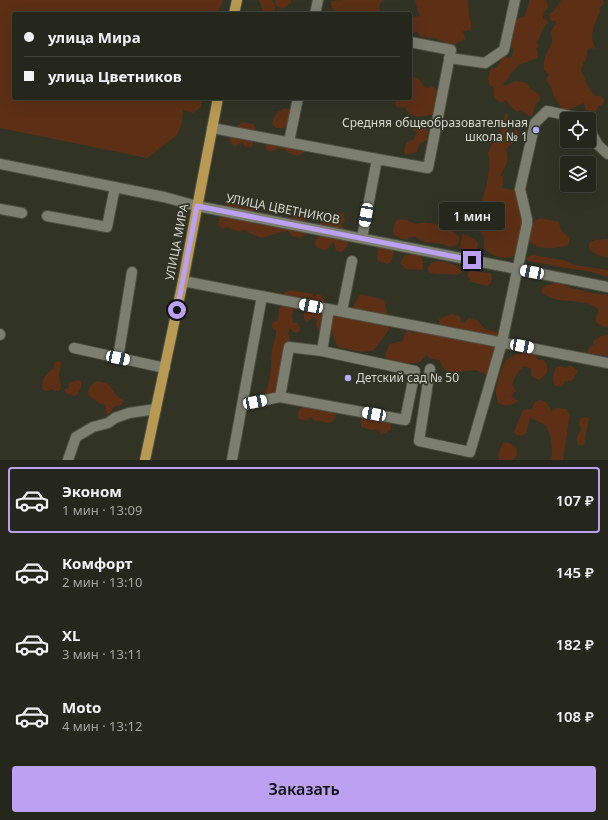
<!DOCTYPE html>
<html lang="ru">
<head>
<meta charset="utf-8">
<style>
	body { margin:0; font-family:"Noto Sans",sans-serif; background:#2d2e25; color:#f1f3f6; height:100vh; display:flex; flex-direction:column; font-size:15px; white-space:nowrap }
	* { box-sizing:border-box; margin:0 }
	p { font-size:13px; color:#a3a5a3 }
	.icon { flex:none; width:22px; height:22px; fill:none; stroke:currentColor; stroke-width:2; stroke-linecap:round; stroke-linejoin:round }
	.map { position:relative; height:460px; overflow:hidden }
	.drawer { display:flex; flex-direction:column; background:#25261c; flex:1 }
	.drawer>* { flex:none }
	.top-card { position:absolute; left:12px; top:12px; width:400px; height:88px; border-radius:4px; box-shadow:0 4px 16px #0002,0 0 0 1px #42433b; display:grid; align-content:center; height:88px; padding:0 12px; background:#25261c }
	.fabs { position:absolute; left:560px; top:112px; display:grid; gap:8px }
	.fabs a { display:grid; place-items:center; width:36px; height:36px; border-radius:4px; background:#25261c; box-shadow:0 4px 16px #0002,0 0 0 1px #42433b; font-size:20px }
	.end { position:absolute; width:18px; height:18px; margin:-9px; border:5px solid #bca0f2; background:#111; box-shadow:0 0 0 2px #111 }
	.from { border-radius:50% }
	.bubble { position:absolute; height:28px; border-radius:4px; background:#25261c; box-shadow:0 4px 16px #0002,0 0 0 1px #42433b; font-size:13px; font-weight:600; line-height:28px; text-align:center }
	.car { position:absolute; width:12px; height:24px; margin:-12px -6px; border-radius:5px; box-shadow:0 0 3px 1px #0007; background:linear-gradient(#fff 24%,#345 0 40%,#fff 0 76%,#345 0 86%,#fff 0) }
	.top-card b { display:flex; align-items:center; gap:14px; height:38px; font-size:15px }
	.top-card b+b { border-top:1px solid #42433b }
	.top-card i { width:10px; height:10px; background:#f1f3f6 }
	ul { padding:7px 0 0; list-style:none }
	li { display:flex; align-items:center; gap:12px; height:66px; margin:0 8px 6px; padding:0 4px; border:2px solid transparent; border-radius:4px }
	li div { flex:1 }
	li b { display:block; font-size:15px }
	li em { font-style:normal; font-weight:600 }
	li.active { border-color:#bca0f2 }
	li>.icon { width:36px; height:36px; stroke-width:1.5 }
	.cta { display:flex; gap:8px; margin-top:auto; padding:8px 12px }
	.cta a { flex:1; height:46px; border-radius:4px; background:#bca0f2; color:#111; font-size:16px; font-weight:600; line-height:46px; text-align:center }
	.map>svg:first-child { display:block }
	.green { fill:#5d3015 }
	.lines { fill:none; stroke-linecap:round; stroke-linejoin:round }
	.minor-casing { stroke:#4e5044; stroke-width:12 }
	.major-casing { stroke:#4e5044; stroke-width:12 }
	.minor { stroke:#7c7f6f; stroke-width:10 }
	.major { stroke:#b89a52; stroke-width:10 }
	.route { stroke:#bca0f2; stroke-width:5 }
	.poi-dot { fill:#b4acf9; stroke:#313325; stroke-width:1.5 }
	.labels { text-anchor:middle; stroke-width:3.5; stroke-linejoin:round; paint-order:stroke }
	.poi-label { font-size:12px; fill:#d7d9d0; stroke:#313325; text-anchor:end }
	.street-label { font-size:12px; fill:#d7d9d0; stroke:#313325 }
</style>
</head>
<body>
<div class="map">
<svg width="608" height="460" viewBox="0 0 608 460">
	<rect width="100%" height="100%" fill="#313325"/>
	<path class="green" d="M0,0H223C222,5 218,9 218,14H14V98H203L201,107L193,113L183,110C182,120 182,128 176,136L147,158L0,128Z
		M258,0H271L275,4V0H291V3L282,9L275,5V11L277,14H263L261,4Z
		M337,0L340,1L341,0H383L379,6L380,12L385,14H336L332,8L331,1Z
		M415,0H468C469,6 468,11 469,17C470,22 472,22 471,30L463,31L465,39L453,45L434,38L421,37L417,32L410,34V17L420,16L417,9Z
		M529,0H545L547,3L548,8L544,12L543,18L548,22L542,30L540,37L537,42L539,46L536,49L538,51L537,58L519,65L511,73L508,79L503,83L505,86L515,81L527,83L530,89L539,94L540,100L535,105L533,115L529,116L521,110L517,112L510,106L506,99L502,103C493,100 493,96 494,88L489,84L488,79L491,68H497L502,57L505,56L509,59L512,56L514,50L509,45L514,35V28L516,19L525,16L529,3Z
		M561,0H603L604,4L599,8L600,12C594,24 588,38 596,49L592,48L588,49L586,60L583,63L581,70L589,89L596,96H601L604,99V103L599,106L596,111L591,112L585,109L584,103C578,106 572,107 568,111L562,109L558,103L553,95L552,89L546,80L549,75L544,70C542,54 550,52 552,41C552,38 551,34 551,31L557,22L550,20L549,14L554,11Z
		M410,77C422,76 419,83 427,88L432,86C443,93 436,103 434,114C422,117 410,120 405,107H401L397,108L395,104L396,98H410Z
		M285,108L290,109L292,112L290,122L284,128H276L272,124C274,116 277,111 285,108Z
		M508,113L507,132H513L515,129L519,132V139L511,144L506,149C509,162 507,165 500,175L503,177L502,188L513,190L516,184L521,219L523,224L531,223L540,218L559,222L561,231L567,235L570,239L568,245C553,250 533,251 524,235L519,238L518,242L521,250C510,262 494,259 484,248C485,233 481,232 471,223L473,210H477C484,199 493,166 488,154L494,139L499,135L503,126L505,114Z
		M427,121L429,123L427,140C420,143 418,144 417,152L405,155L404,150L407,142L413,140L417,132L413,130L412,124L414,122Z
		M242,122L253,124L256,129L252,147H245L242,142L235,147L230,142L229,134Z
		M266,143L306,145L304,152L298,156L288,153C283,145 277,150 269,152L265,147Z
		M236,200C246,211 253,205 262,215C273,215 282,219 292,218L297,211H302L309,232L300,238L292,236L288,231L278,233L262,238L249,233L244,229L240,232L226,227L223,229L218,225L220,216L226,204Z
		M338,212L344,214L345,221L341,225L350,236L348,244L342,252L336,251L334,242L331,243L329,248L324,250L318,248L314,244L319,235L315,229L324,219L329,218L333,225L337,224L334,221L333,215Z
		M400,219L407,220L415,224C430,220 449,226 460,238L457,245L449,247C439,240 426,247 417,237H410L407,240C393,237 390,234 396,221Z
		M462,234C468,235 473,238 478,242L477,252L475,253L468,250H462L460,248C460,243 462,239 462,234Z
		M607,239L608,240V258C600,256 595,255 589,249V243L595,240Z
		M384,243L390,247L394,252L391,262L388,264L377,261L378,248Z
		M419,254C422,259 425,264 422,270L406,269L400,263L405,255Z
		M532,255L564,260L575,265L608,270V277C601,276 594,272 587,271C567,269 548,264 528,261L526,258Z
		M438,261C449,262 456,264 463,272L457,275L430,273L427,268L432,262Z
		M471,271L490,273L492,277L491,283L487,286L472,282L468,277V273Z
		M557,282C563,283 564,285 569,287C573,289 577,289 581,290C590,292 597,295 606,294L608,296V326L603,327L596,322V317L599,310C589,299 565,303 552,298C548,297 544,294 541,292L542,287Z
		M289,290L313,294V298L317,294C323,295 324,298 325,304H329L326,326L319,329L316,326L317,319L313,318L307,322L304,319V313L311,306V301L313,299L295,300L292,316L293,323H298L300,328L299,332L294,333L290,328L288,333L290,340L285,350L278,394L272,396L265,394C266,389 268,387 269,382C271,372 271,361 272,351C273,343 277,338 276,330L272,328V323L278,320L279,309L282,304L281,300L284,293Z
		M360,294L384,300L389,321V330L373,351L360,352L338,347C331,333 330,325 333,310L343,304L352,308Z
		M451,314L460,316L461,322L465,323L468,318L477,320L485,329L500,333L509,344L499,370L495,375H486L476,370L454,372L445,371L439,360L431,359L426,355C424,357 422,361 419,362C412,365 389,362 384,356L390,344L402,341L407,329L413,334L418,329L430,332L432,335L434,334L440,328L439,319Z
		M608,335V356L587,353L589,348L593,345V341L601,336Z
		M526,352L535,355L538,360H544L547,365V372L540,380L531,376V369L524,366C518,371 515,377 512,384L516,391L511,396L518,401C511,406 506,407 498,403C497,398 495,393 496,388C496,386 504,362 505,361C510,356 519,354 526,352Z
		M59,361L61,363L59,375L61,387L59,391H55L53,389L46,391L43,390C40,380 46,374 54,368V364L55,362Z
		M570,365L578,371L572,381H565L562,387L555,386L553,380L555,368L561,366L566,368Z
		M78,380L81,382V387L77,395L74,396L66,393L64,390L69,387V383Z
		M97,381C116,382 109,395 124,400L121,405L113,407L111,413L108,414L106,412V405L100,404L88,395C88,387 90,385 97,381Z
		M539,400L546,402L552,411L557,408L566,409L570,414L563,460H551C553,450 552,433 545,425C541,422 535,420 530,418L526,434L522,435H516L514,431L523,410L532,409L534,403Z
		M307,406H315L321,410L325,408L336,410V417L331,422L326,423L321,421H315L311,417L306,421L299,419L298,413L300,408Z
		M368,417C374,419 388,420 390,422L391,429L386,433L381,434L378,429L371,430L361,427V418Z
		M586,417L589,418L584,445H578L576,439L581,429L579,424L580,419Z
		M503,442L509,443L516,447L517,455L513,460H499L498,455Z"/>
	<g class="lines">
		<g class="minor-casing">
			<path id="minor" d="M315,14L318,0
				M449,58L485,63L504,50L515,0
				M212,128L377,159L362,238
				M589,129L598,145L608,154
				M289,142L298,98
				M377,159L428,168L451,50L410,42
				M0,164L164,197L197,206L608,287
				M0,209L22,213
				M47,216L107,227L115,187
				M183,281L608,363
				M342,311L352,261
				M0,334V335
				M74,348L165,368
				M322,351L289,347L280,397L405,420L415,371L322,351L329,309
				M118,358L132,272
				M430,369L419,441L470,452L502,342L527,224V219L520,189L535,123L547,111L584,119
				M242,405L280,397
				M68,460L76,437L93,427L108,423L115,418L129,413L156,409
				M232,460L262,296"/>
		</g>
		<g class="major-casing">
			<path id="major" d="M234,14L237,0
				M145,460L183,281L218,98"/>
		</g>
		<use href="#minor" class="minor"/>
		<use href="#major" class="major"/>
	</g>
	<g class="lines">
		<path class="route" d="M177,310L197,206L472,260"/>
	</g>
	<g class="poi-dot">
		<circle cx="536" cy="130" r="4"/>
		<circle cx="348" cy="378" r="4"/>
	</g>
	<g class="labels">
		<g class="poi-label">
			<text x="528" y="127">Средняя общеобразовательная<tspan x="528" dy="14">школа № 1</tspan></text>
			<text x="356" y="382" text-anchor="start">Детский сад № 50</text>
		</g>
		<g class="street-label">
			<text transform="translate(283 209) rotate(11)" y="4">УЛИЦА ЦВЕТНИКОВ</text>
			<text transform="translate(177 242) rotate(-79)" y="4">УЛИЦА МИРА</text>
		</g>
	</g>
</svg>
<div class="fabs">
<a><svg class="icon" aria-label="locate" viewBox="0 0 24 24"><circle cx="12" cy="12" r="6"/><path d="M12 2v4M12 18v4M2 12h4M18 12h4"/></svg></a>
<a><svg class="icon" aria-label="layers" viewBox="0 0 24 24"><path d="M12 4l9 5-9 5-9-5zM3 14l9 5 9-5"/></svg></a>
</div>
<i class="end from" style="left:177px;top:310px"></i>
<i class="end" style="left:472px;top:260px"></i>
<div class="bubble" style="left:439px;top:202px;width:66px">1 мин</div>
<i class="car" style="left:366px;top:215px;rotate:190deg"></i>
<i class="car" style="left:532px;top:272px;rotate:281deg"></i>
<i class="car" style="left:311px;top:306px;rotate:281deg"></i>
<i class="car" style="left:522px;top:346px;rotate:101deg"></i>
<i class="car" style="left:118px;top:358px;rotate:102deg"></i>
<i class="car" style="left:255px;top:402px;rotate:79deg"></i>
<i class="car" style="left:374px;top:414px;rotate:281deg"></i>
<div class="top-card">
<b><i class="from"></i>улица Мира</b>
<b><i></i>улица Цветников</b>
</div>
</div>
<section class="drawer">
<ul>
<li class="active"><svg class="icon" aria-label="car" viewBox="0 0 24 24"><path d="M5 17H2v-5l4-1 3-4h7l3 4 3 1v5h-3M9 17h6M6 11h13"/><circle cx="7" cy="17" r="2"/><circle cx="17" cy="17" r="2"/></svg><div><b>Эконом</b><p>1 мин · 13:09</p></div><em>107 ₽</em></li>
<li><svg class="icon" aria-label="car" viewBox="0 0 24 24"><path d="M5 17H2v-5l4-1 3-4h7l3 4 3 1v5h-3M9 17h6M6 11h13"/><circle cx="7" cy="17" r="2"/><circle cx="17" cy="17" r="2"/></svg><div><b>Комфорт</b><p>2 мин · 13:10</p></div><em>145 ₽</em></li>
<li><svg class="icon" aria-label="car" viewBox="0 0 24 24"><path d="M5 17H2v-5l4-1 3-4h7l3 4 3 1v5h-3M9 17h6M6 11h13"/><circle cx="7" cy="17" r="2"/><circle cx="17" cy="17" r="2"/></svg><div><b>XL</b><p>3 мин · 13:11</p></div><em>182 ₽</em></li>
<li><svg class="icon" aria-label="car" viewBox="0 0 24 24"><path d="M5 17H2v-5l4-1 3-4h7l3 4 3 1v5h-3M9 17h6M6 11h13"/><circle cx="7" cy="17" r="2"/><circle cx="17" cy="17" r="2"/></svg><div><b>Moto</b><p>4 мин · 13:12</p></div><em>108 ₽</em></li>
</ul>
<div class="cta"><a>Заказать</a></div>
</section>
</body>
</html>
